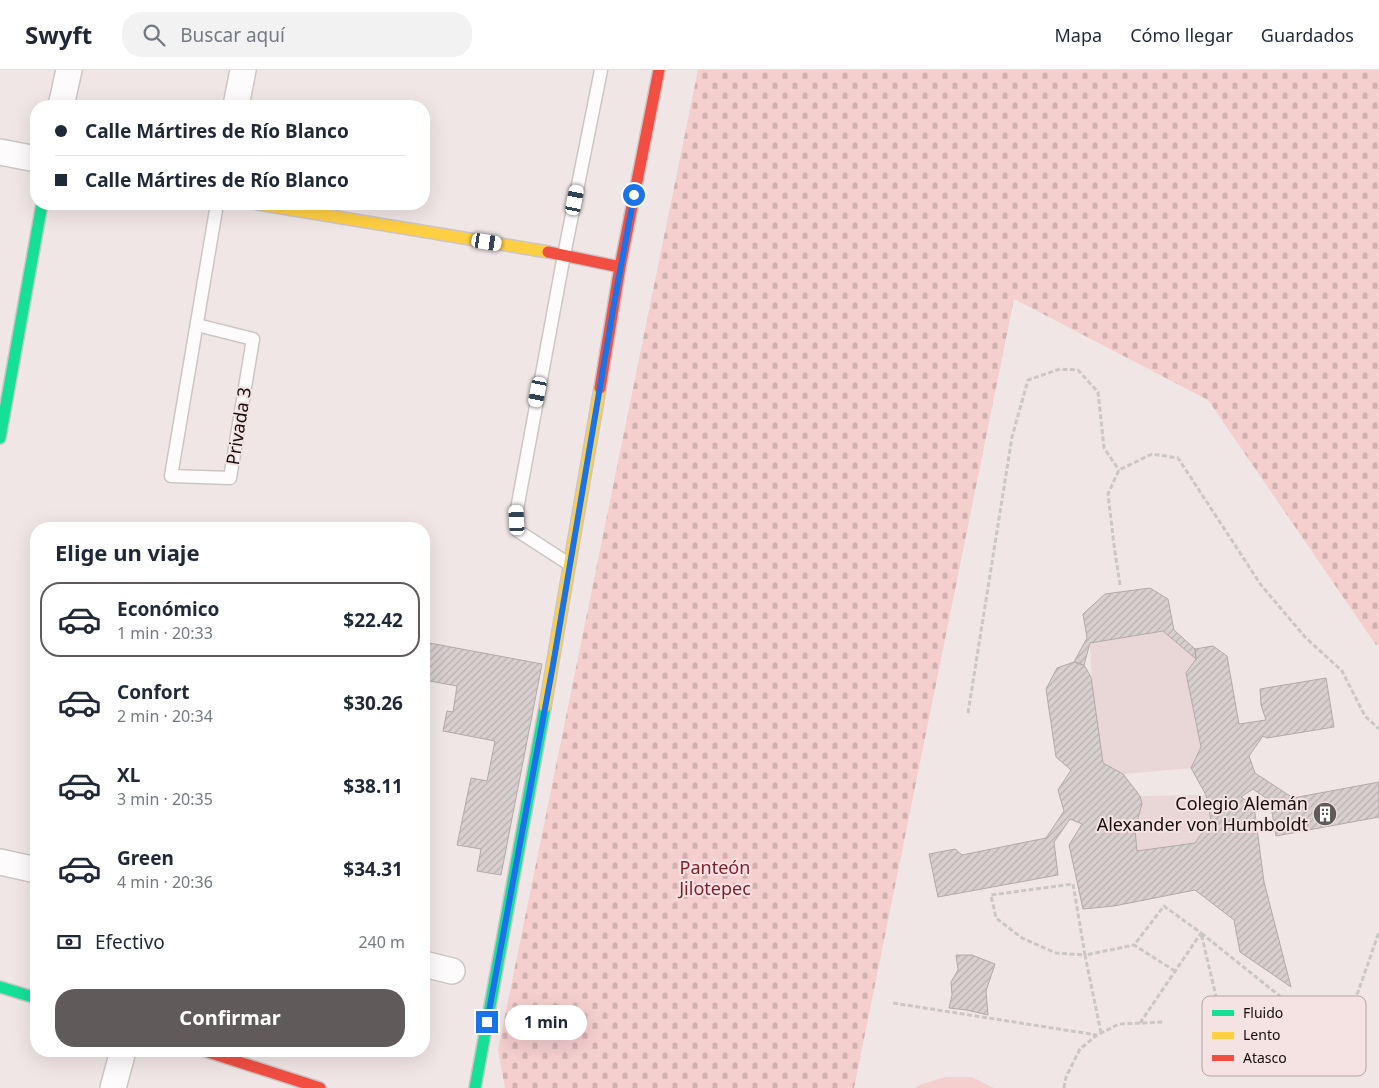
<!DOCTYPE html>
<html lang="es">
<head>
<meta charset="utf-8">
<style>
	body { margin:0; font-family:"Noto Sans",sans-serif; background:#f2f2f3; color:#1f2937; height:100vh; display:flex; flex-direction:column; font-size:19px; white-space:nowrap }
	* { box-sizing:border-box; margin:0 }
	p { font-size:16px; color:#747a83 }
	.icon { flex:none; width:28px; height:28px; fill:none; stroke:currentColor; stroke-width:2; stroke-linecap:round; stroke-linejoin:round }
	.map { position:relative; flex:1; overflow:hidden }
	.panel { position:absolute; left:30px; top:452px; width:400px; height:535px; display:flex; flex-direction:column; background:#fff; border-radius:20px; box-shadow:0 5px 20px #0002 }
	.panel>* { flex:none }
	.top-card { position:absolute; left:30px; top:30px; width:400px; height:110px; border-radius:20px; box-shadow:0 5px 20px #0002; display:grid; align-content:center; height:110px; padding:0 25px; background:#fff }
	.end { position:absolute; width:22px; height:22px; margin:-11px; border:6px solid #1a73e8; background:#fff; box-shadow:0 0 0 2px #fff }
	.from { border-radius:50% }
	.bubble { position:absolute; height:35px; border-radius:18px; background:#fff; box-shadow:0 5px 20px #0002; font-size:16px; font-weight:700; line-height:35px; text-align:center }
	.car { position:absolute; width:15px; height:30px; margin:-15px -8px; border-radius:6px; box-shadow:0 0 4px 1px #0007; background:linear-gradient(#fff 24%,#345 0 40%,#fff 0 76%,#345 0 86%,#fff 0) }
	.top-card b { display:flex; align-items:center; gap:18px; height:48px; font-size:19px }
	.top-card b+b { border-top:1px solid #e0e1e3 }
	.top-card i { width:12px; height:12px; background:#1f2937 }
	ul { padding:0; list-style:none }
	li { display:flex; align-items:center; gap:15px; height:75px; margin:0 10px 8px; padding:0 15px; border:2px solid transparent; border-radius:20px }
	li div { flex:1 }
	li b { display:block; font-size:19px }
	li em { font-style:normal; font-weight:700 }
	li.selected { border-color:#615a5a }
	li>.icon { width:45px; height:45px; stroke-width:1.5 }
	h2 { padding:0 25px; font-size:22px; line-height:60px }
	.pay { display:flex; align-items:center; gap:12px; height:55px; padding:0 25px; font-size:19px }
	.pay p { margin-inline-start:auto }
	.button { display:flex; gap:10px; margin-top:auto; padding:10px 25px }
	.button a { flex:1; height:58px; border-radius:20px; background:#615a5a; color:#fff; font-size:20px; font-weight:700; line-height:58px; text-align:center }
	header { display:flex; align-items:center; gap:30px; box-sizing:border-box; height:70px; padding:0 25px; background:#fff; border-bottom:1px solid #e0e1e3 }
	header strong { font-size:24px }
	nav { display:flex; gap:28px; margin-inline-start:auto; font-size:18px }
	.search { width:350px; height:45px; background:#f2f2f3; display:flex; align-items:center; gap:12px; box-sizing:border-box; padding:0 18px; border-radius:20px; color:#747a83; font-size:19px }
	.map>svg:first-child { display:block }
	.built { fill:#e9d6d6 }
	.cemetery { fill:url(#cemetery-stones) }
	.green { fill:#f5cece }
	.building { fill:url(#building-hatch); stroke:#b2aaaa }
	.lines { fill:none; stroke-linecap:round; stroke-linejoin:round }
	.lane-casing { stroke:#cdc5c5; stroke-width:15 }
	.street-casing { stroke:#cdc5c5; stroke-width:28 }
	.fast-casing { stroke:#cdc5c5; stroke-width:14 }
	.slow-casing { stroke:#cdc5c5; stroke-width:14 }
	.jam-casing { stroke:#cdc5c5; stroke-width:14 }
	.path { stroke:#cac7c7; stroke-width:3; stroke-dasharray:5 2.5; stroke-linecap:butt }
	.lane { stroke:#fdfbfb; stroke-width:12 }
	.street { stroke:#fdfbfb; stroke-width:25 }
	.fast { stroke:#16e098; stroke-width:11 }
	.slow { stroke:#ffcf43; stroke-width:11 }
	.jam { stroke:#f24e42; stroke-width:11 }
	.route { stroke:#1a73e8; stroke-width:6 }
	.labels { text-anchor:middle; stroke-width:4; stroke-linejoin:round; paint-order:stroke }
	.street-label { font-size:18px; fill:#140e0e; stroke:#f5e2e2 }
	.poi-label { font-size:18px; fill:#140e0e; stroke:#f5e2e2; text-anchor:end }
	.park-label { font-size:18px; fill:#7f1e29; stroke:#f5e2e2 }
	.key { fill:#f5e2e2; stroke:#b2a2a2; stroke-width:1 }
	.key-label { font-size:14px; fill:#140e0e }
</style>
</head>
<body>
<header>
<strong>Swyft</strong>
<div class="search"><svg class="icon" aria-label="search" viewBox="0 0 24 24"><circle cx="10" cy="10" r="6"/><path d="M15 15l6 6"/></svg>Buscar aquí</div>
<nav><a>Mapa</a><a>Cómo llegar</a><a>Guardados</a></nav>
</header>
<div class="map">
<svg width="1379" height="1018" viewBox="0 0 1379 1018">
	<defs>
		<pattern id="cemetery-stones" width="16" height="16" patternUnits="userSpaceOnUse" patternTransform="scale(1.25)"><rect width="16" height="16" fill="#f5cece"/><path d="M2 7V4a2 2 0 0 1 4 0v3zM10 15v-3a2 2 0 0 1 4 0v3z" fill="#d1b0b0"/></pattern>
		<pattern id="building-hatch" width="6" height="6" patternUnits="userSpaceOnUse" patternTransform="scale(1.25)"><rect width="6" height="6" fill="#d8cfcf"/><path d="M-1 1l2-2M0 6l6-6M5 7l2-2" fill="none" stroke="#b8b1b1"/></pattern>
	</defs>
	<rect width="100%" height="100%" fill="#f1e6e6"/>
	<path class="built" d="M1163,561L1196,589L1186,603L1201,677L1191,698L1123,704L1103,693L1092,617L1090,573Z
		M1206,725L1211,750L1195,773L1137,781L1135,759L1140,726Z"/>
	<path class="cemetery" d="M698,0H1379V573L1376,575L1208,330L1014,229L854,1018H505L498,980Z"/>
	<path class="green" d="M946,1007H972L994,1018H915L922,1014Z"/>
	<path class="building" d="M1150,518L1168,529L1174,560L1195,579L1196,589L1163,561L1090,573L1084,595L1074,592L1087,568L1083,544L1105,524Z
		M424,572L542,594L501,805L477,801L481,779L457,775L471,708L487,711L495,671L443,661L447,641L453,642L457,616L424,610Z
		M1213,576L1227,586L1239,654L1266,650L1261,635L1260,619L1326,608L1334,657L1267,668L1263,666L1249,686L1255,703L1293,728L1379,712V747L1276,766L1270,731L1253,719L1241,727L1254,736L1264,812L1291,917L1240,882L1234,850L1195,820L1114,836L1083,839L1069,775L1082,754L1070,749L1054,772L1058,805L938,827L929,784L955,779L962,785L1046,768L1064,741L1058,720L1071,700L1056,687L1046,619L1057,598L1074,592L1084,595L1091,607L1103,693L1123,704L1140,726L1142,734L1135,759L1137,781L1195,773L1211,750L1206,725L1191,698L1201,677L1186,603L1196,589L1195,579Z
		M956,885H972L995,894L986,921L988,945L967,940L949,938L952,925L951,912L958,900Z"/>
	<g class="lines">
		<g class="lane-casing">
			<path id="lane" d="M197,255L253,269L230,408L171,406L217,134
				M569,494L518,461L517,439L564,185L601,0"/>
		</g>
		<g class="street-casing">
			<path id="street" d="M61,36L69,0
				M236,36L243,0
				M0,82L36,89
				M0,792L36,800
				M424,894L452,901
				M113,1018L123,981"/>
		</g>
		<g class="fast-casing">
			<path id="fast" d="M0,368L42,134
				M0,917L36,928
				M475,1018L545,637"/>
		</g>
		<g class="slow-casing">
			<path id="slow" d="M258,134L548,182
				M545,637L600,318"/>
		</g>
		<g class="jam-casing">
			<path id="jam" d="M548,182L620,197
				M600,318L620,197L659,0
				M205,981L320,1018"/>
		</g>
		<path class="path" d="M1120,515L1114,475L1108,424L1119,400L1152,384L1178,388L1261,515L1305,567L1342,601L1365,646L1379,659
			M968,643L1012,367L1028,310L1060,299L1078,300L1098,322L1104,378L1119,400
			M1073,814L1085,885L1056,883L1022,868L996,848L991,825Z
			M893,933L1097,965
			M1220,943L1201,863L1321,959
			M1140,953L1201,863L1164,836L1134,875L1175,901
			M1101,963L1085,885L1134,875
			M1332,971L1358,922L1379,862
			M1064,1018L1066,1007L1080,979L1097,965L1119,954L1165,952"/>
		<use href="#lane" class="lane"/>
		<use href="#street" class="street"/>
		<use href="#fast" class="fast"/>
		<use href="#slow" class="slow"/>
		<use href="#jam" class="jam"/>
	</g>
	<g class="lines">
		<path class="route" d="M487,952L553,595L614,234L634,125"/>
	</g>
	<defs>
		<g id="building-disc" transform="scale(1.25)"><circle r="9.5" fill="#615a5a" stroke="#f5e2e2"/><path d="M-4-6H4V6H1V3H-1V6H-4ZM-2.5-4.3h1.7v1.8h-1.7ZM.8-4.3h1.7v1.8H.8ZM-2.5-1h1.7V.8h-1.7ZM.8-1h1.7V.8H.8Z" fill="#fff"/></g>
	</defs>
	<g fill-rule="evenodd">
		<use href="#building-disc" x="1325" y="744"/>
	</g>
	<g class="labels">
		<g class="street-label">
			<text transform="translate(239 356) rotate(-81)" y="6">Privada 3</text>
		</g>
		<g class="poi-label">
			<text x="1308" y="740">Colegio Alemán<tspan x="1308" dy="21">Alexander von Humboldt</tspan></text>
		</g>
		<g class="park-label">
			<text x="715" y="804">Panteón<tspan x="715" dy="21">Jilotepec</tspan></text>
		</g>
	</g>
	<rect x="1202" y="926" width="164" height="80" rx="8" class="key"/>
	<rect x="1212" y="940" width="22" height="6" fill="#16e098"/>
	<rect x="1212" y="962" width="22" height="7" fill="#ffcf43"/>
	<rect x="1212" y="985" width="22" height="6" fill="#f24e42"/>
	<g class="key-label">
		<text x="1243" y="948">Fluido</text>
		<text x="1243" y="970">Lento</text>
		<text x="1243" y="993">Atasco</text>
	</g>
</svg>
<i class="end from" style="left:634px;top:125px"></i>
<i class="end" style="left:487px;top:952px"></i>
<div class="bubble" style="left:505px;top:935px;width:82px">1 min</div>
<i class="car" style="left:575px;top:130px;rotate:11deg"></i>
<i class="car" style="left:487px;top:172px;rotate:99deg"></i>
<i class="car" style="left:538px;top:322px;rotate:191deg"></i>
<i class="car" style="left:517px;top:450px;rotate:357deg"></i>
<div class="top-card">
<b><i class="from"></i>Calle Mártires de Río Blanco</b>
<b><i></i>Calle Mártires de Río Blanco</b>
</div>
<section class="panel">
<h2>Elige un viaje</h2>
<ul>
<li class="selected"><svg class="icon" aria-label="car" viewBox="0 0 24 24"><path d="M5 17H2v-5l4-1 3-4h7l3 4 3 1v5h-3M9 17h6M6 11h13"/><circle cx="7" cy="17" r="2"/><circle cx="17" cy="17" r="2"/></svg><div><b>Económico</b><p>1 min · 20:33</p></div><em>$22.42</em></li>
<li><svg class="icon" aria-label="car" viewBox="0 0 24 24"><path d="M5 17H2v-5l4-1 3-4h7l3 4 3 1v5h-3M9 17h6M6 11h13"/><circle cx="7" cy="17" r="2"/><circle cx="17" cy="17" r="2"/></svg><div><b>Confort</b><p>2 min · 20:34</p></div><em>$30.26</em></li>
<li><svg class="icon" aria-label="car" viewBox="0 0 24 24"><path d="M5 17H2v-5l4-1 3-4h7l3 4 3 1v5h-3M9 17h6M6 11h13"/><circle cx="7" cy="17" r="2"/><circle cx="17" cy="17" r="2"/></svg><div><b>XL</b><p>3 min · 20:35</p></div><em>$38.11</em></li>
<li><svg class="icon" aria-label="car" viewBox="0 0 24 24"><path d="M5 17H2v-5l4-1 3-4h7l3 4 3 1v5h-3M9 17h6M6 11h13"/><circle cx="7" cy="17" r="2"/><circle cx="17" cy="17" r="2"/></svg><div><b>Green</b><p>4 min · 20:36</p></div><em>$34.31</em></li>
</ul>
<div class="pay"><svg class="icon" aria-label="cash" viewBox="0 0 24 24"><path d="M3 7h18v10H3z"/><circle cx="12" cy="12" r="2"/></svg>Efectivo<p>240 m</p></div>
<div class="button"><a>Confirmar</a></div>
</section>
</div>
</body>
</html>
